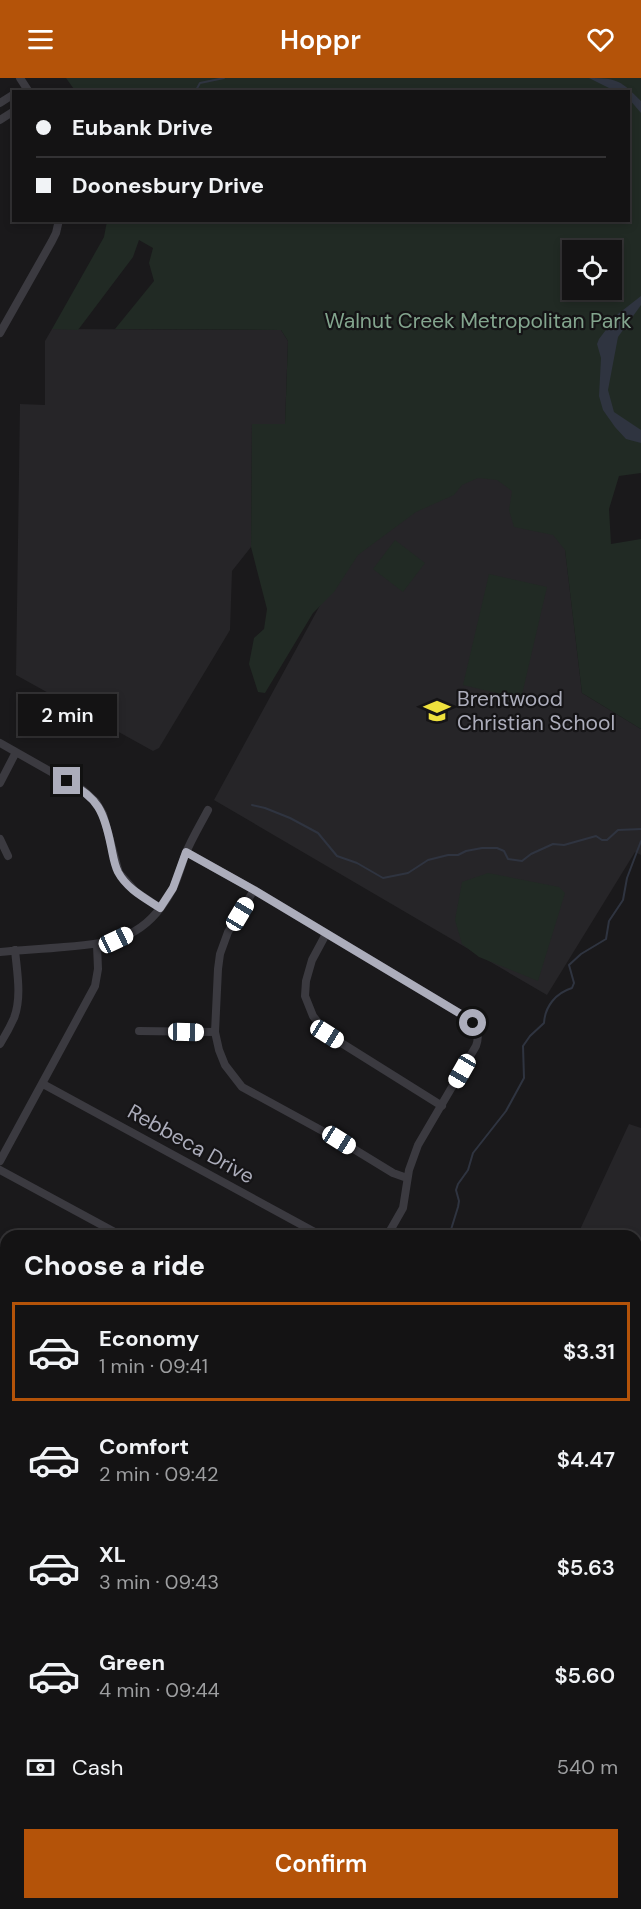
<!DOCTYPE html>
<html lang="en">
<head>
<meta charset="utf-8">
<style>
	body { margin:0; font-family:"DM Sans",sans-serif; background:#1d1c1d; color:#f1f3f6; height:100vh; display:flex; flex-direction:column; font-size:22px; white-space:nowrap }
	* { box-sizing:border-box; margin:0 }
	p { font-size:20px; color:#9d9ea0 }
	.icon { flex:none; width:33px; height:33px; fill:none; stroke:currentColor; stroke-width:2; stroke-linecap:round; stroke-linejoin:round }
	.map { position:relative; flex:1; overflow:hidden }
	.panel { position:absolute; left:0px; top:1152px; width:642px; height:680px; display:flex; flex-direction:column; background:#141314; border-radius:18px 18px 0 0; box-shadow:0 3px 9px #0003,0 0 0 2px #333234 }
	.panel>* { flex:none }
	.top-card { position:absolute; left:12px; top:12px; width:618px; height:132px; border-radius:0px; box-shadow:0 3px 9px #0003,0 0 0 2px #333234; display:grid; align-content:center; height:132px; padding:0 24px; background:#141314 }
	.controls { position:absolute; left:562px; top:162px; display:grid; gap:12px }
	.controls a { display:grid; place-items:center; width:60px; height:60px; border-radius:0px; background:#141314; box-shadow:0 3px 9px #0003,0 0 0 2px #333234; font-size:30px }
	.end { position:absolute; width:27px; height:27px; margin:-14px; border:8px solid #acadbb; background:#111; box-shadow:0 0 0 3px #111 }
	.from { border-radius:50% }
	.bubble { position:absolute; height:42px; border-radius:0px; background:#141314; box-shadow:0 3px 9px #0003,0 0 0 2px #333234; font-size:20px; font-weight:600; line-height:42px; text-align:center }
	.car { position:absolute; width:18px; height:36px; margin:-18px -9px; border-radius:8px; box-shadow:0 0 4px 2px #0007; background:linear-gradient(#fff 24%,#345 0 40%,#fff 0 76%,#345 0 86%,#fff 0) }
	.top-card b { display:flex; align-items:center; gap:21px; height:57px; font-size:22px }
	.top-card b+b { border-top:2px solid #333234 }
	.top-card i { width:15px; height:15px; background:#f1f3f6 }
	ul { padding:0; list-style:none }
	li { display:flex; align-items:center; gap:18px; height:99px; margin:0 12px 9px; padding:0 12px; border:3px solid transparent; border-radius:0px }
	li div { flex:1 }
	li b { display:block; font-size:22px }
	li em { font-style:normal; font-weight:600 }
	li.selected { border-color:#b45309 }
	li>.icon { width:54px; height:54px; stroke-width:1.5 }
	h2 { padding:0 24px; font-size:27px; line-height:72px }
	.pay { display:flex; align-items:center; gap:15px; height:66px; padding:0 24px; font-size:22px }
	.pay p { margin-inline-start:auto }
	.primary-button { display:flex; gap:12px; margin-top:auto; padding:12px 24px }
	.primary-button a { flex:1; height:69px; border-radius:0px; background:#b45309; color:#fff; font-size:24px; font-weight:600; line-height:69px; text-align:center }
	header { display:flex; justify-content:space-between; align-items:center; height:78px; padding:0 24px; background:#b45309; color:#fff; font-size:27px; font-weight:600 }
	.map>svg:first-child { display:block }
	.built { fill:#262528 }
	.green { fill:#212a24; fill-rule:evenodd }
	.water { fill:#2f3440 }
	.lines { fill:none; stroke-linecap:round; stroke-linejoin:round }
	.stream { stroke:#2f3440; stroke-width:2 }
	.street { stroke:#3b3a40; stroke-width:8 }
	.secondary { stroke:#484850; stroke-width:12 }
	.primary { stroke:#57565f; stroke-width:14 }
	.route { stroke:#acadbb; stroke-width:8 }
	.labels { text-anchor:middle; stroke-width:4.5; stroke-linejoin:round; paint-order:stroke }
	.park-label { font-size:21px; fill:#83a58e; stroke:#151416 }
	.poi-label { font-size:21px; fill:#acadbb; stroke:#151416; text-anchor:start }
	.street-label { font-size:21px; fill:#acadbb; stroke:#151416 }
</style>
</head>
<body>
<header><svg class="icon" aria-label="menu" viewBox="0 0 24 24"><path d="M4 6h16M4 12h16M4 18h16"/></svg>Hoppr<svg class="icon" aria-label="heart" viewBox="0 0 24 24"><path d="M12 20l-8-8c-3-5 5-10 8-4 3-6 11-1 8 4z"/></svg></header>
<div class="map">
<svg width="641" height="1831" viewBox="0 0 641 1831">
	<rect width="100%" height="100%" fill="#1a191b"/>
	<path class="built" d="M52,251L281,252L288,263L285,347H252L251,469L232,493L230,552L159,670L153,673L16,597L20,326L45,327V263Z
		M428,329L555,402L565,471L582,615L641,651V777L635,774L547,917L214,722Z
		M629,1046L641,1050V1189L636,1187V1158H577Z
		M0,1655L6,1658V1826H66L73,1831H0Z
		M178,1826H349L358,1831H176Z
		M456,1826H618L617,1831H453Z"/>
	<path class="green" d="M66,0H641V395L619,398L609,431L611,466L641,461V651L582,615L565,472L553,457L514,449L509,432L512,413L497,402L478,400L462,407L454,417L416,434L358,477L334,514L313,535L265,615L258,614L249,586L254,560L264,551L267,531L251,469L252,346H285L288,263L281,252L115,251L154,203L149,185L153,170L139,162L133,179L78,252L52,251L104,159L107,143L628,142V14H76ZM573,172H612V212H573Z
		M395,462L425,485L403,514L373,491Z
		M489,496L547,509L521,621L463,607Z
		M488,795L559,809L565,815L538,903L479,879L462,866L455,842L462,804Z"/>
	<path class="water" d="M589,0C618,0 621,3 641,23V35L629,21L628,14L615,13Z
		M641,218V227L618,259L608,312L614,334L641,352V365L626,361L615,349L603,332L599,318L601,280L597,266L599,261L618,236Z"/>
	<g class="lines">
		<path class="stream" d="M195,14L200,5L224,0
			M252,727L265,730L290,740L318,755L337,778L357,785L383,800L408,795L428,782L448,777H458L466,773L482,770H497L504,773L508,781L522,783L531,776L553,766L564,767L596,758L602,762H607L618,752L641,751
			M449,1158L458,1129L459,1123L456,1112L458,1106L468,1092L473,1075L506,1033L524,1000L523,968L530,958L544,945C545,928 556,915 572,910L574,905L569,887L581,876L606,861L609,843L623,822L627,800L641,763"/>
		<path class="street" d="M20,0L29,14
			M0,25L14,16
			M0,42L14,33
			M0,255L52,163L56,155L59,142
			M0,665L83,712L96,724L103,736L119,795L135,813L160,830
			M0,705L16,674
			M0,761L8,778
			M186,774L254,812L469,941C477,950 480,957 476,968L418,1067L409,1092L403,1130L387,1158
			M254,812L228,854L220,876L218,891L215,954L219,972L225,987L242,1009L339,1062L393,1095L407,1100
			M326,856L312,882L306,903L305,918L313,938L327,956L442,1028
			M0,874C21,872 43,871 64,869C115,865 146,860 172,812C178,801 181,789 185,777C191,762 200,747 208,732
			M139,953L215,954
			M0,966C5,958 10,949 14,940C22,919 17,894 15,872
			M43,1006L322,1158
			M0,1083L95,908L98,891L97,867
			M0,1092L122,1158
			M0,1211L6,1215
			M0,1320L6,1323
			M0,1412L6,1411
			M0,1488L6,1473
			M0,1604L6,1607
			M636,1661L641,1664
			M636,1801L641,1788
			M626,1831L628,1826"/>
		<path class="secondary" d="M0,1624L6,1627
			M0,1640L6,1643
			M371,1826L381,1831
			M397,1826L404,1831"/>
		<path class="primary" d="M636,1373L641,1359
			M432,1831L435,1826"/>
	</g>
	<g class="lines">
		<path class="route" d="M67,703C98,720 104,733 111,768C113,777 114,786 118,794C127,811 145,820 160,830L173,810L186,774L254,812L469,941L473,945"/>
	</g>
	<defs>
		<g id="school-bare" transform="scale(2.07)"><path d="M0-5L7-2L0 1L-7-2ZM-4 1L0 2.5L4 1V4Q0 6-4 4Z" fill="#efe13d" stroke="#151416" stroke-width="2.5" paint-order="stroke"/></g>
	</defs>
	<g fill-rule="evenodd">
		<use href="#school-bare" x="437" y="633"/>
	</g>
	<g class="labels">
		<g class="park-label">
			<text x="478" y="250">Walnut Creek Metropolitan Park</text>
		</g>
		<g class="poi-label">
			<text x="457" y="628">Brentwood<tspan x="457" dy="24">Christian School</tspan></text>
		</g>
		<g class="street-label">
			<text transform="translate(191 1066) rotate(29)" y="7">Rebbeca Drive</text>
		</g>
	</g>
</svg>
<div class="controls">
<a><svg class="icon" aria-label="locate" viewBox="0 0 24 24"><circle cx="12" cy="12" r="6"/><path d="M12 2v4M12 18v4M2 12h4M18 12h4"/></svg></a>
</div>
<i class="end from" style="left:473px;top:945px"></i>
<i class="end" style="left:67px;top:703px"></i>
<div class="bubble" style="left:18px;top:616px;width:99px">2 min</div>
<i class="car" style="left:240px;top:836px;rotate:31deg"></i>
<i class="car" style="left:116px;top:862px;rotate:65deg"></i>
<i class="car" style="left:186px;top:954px;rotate:91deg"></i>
<i class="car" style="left:327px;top:956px;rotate:122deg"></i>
<i class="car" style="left:462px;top:993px;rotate:210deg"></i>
<i class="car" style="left:339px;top:1062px;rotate:122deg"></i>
<div class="top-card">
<b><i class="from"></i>Eubank Drive</b>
<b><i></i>Doonesbury Drive</b>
</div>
<section class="panel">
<h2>Choose a ride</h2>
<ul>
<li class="selected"><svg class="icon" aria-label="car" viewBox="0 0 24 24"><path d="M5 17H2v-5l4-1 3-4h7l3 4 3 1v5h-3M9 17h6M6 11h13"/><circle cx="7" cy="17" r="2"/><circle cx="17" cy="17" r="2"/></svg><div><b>Economy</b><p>1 min · 09:41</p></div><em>$3.31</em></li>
<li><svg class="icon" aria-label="car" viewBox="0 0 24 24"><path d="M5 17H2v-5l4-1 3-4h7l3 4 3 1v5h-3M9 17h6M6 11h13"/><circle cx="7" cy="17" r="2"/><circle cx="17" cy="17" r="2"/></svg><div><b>Comfort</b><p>2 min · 09:42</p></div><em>$4.47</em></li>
<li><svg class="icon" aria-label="car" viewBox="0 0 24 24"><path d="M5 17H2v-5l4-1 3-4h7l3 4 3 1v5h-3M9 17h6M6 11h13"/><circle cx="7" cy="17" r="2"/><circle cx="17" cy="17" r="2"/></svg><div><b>XL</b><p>3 min · 09:43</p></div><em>$5.63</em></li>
<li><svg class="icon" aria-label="car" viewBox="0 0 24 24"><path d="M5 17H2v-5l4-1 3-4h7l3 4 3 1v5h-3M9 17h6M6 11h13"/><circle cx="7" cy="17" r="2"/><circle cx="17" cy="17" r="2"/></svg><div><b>Green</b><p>4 min · 09:44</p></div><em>$5.60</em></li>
</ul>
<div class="pay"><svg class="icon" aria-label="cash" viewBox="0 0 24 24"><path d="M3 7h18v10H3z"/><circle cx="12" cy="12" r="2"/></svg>Cash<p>540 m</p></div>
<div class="primary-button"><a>Confirm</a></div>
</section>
</div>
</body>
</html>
